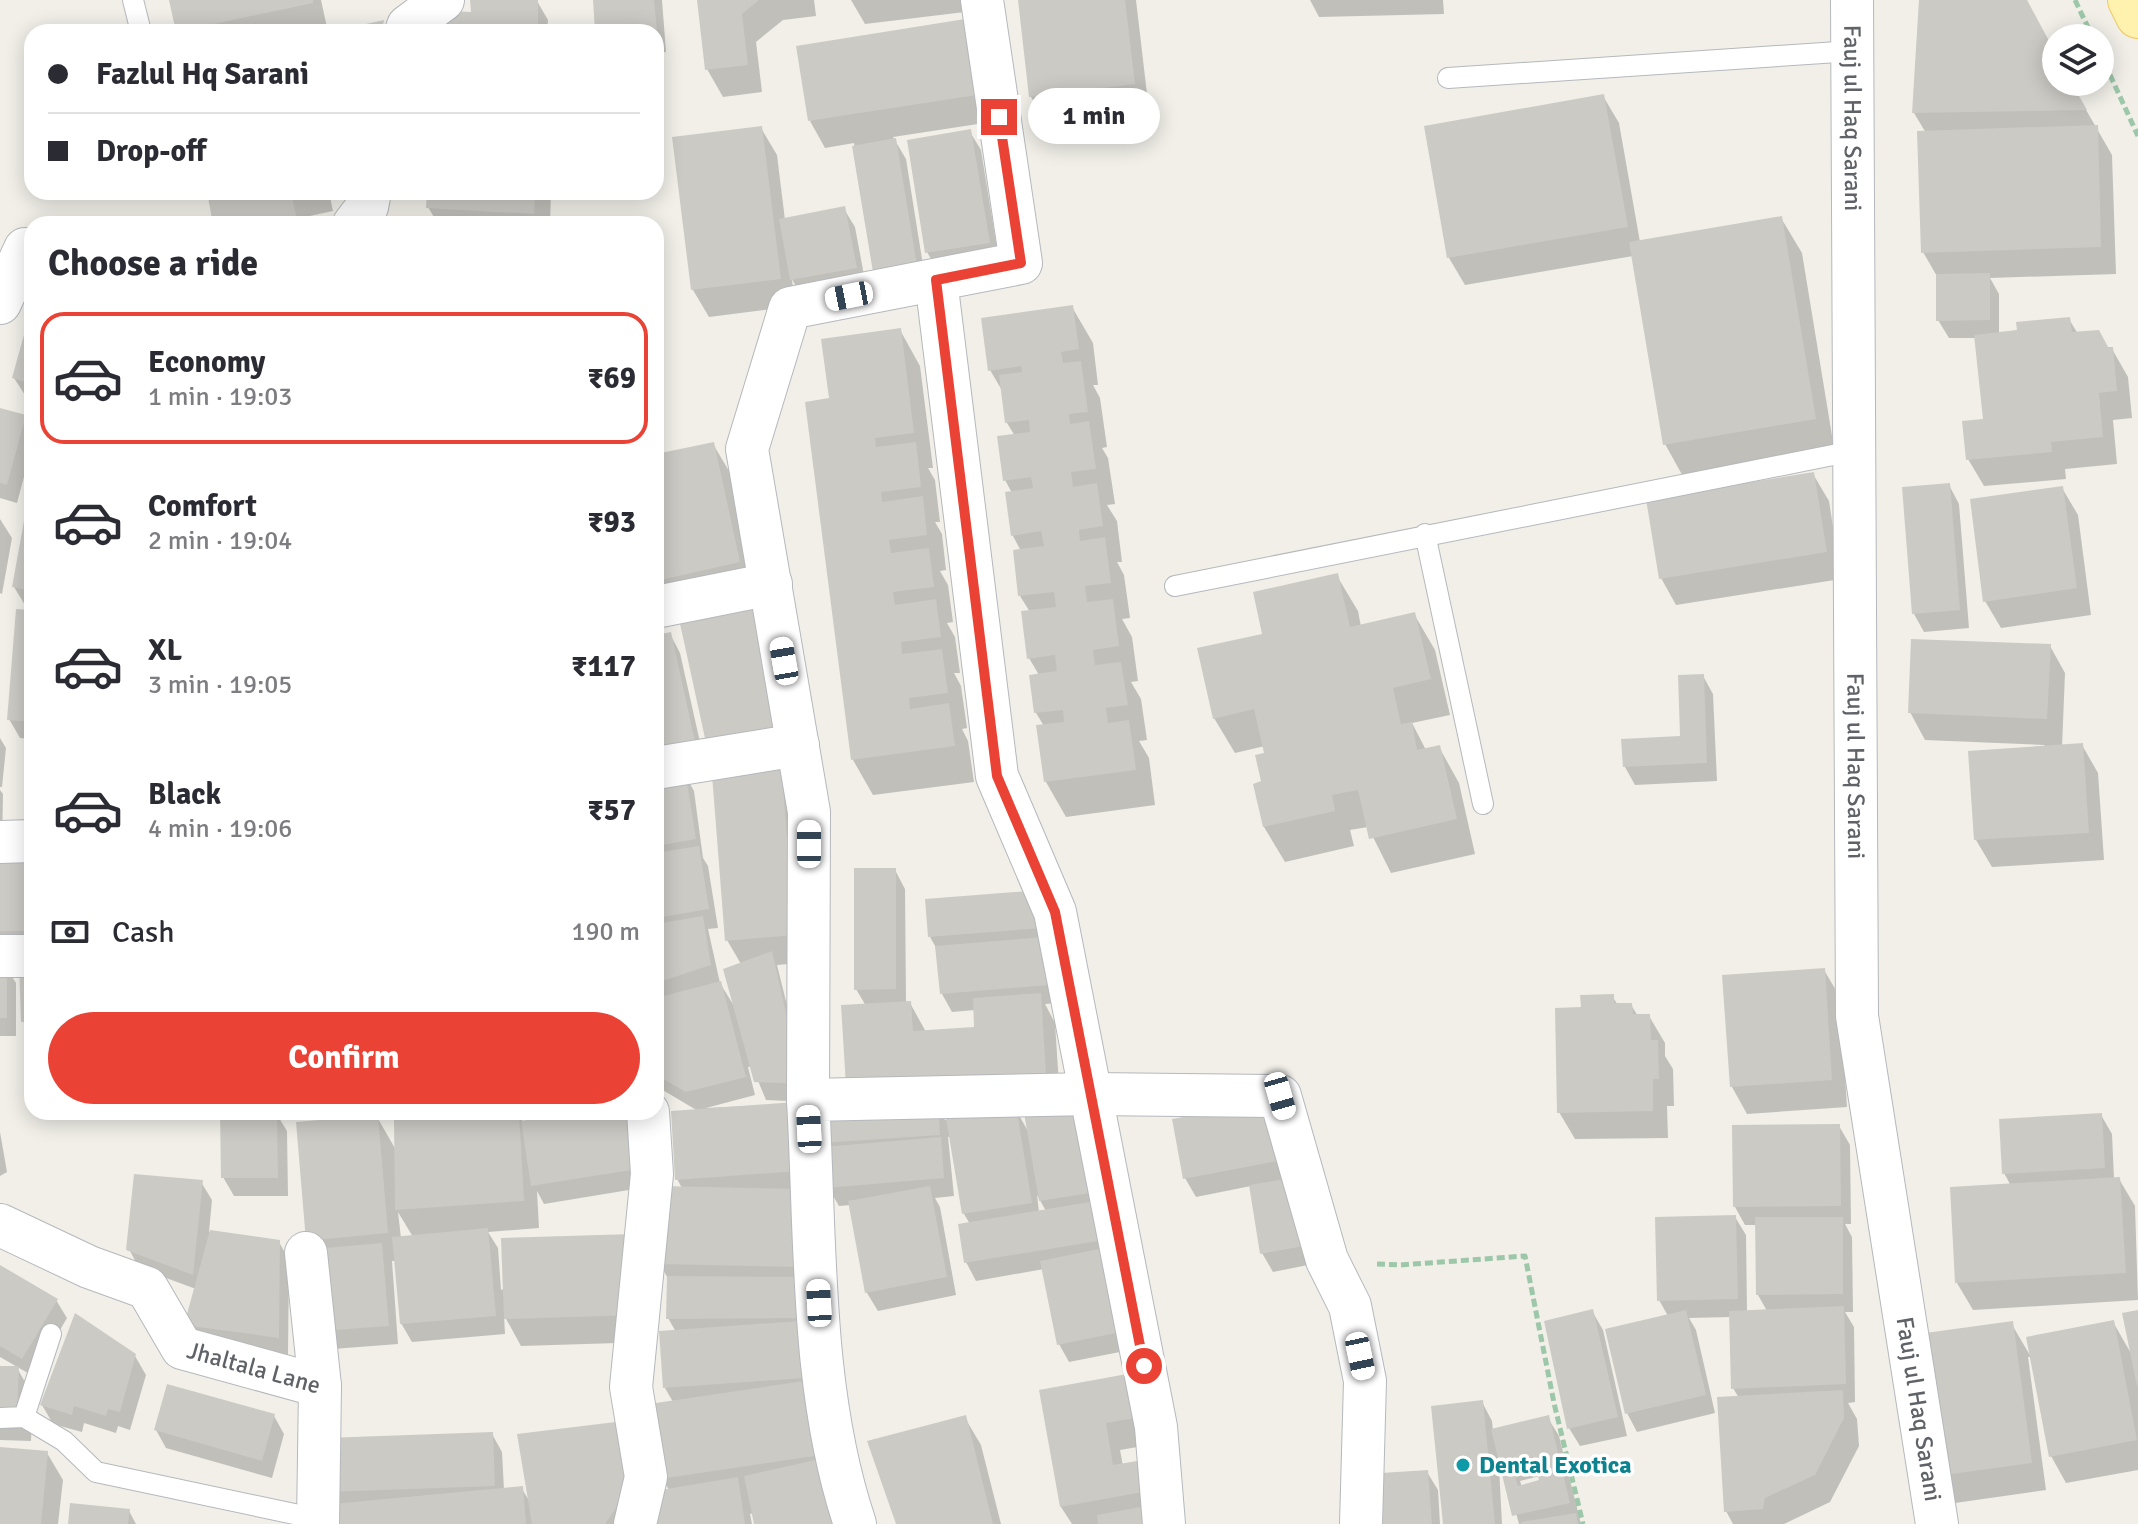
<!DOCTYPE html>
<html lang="en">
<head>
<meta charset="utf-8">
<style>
	body { margin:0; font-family:Signika,sans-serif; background:#f7f7f7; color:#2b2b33; height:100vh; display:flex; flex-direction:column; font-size:30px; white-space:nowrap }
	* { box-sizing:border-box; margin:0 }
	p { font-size:26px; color:#7c7c81 }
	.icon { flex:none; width:44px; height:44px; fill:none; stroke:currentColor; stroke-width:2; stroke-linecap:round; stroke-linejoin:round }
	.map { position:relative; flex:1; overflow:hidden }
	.sheet { position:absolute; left:24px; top:216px; width:640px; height:904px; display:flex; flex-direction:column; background:#fff; border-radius:24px; box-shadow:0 4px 20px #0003 }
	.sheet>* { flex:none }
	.guide { position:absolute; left:24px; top:24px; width:640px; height:176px; border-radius:24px; box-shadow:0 4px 20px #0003; display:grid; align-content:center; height:176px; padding:0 24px; background:#fff }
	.controls { position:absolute; left:2042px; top:24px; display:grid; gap:16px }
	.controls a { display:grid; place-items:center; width:72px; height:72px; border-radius:50%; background:#fff; box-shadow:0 4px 20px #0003; font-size:40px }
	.end { position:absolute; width:36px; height:36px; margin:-18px; border:10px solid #ea4335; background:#fff; box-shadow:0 0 0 4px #fff }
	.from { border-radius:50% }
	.bubble { position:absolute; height:56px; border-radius:28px; background:#fff; box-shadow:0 4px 20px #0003; font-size:26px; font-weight:800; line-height:56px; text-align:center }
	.car { position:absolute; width:24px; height:48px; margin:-24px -12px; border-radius:10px; box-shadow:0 0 6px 2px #0007; background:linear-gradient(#fff 24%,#345 0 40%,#fff 0 76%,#345 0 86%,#fff 0) }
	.guide b { display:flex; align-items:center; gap:28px; height:76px; font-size:30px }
	.guide b+b { border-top:2px solid #e1e1e2 }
	.guide i { width:20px; height:20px; background:#2b2b33 }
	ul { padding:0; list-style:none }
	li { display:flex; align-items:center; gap:24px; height:132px; margin:0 16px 12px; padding:0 8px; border:4px solid transparent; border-radius:24px }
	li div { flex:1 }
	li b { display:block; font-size:30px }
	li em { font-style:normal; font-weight:800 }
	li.active { border-color:#ea4335 }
	li>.icon { width:72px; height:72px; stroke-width:1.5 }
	h2 { padding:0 24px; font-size:36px; line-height:96px }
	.pay { display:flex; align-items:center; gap:20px; height:88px; padding:0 24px; font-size:30px }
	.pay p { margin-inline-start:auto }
	.button { display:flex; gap:16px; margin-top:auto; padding:16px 24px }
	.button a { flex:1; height:92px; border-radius:48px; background:#ea4335; color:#fff; font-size:32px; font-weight:800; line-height:92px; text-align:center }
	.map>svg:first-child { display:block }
	.shadow { fill:#0003; fill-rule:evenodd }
	.building { fill:#cccac5; fill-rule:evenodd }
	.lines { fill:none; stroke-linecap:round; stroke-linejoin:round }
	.service-casing { stroke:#b5b8bc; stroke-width:22 }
	.minor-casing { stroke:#b5b8bc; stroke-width:44 }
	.primary-casing { stroke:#f2c960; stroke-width:46 }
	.path { stroke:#9cc7a9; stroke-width:5; stroke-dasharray:8 4; stroke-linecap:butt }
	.service { stroke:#fff; stroke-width:20 }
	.minor { stroke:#fff; stroke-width:42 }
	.primary { stroke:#fff2af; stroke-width:44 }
	.route { stroke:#ea4335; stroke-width:10 }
	.culture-dot { fill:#0f9aa8; stroke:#fff; stroke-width:3 }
	.labels { text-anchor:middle; stroke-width:7; stroke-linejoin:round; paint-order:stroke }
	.street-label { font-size:24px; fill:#5f6368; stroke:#fff }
	.culture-label { font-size:24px; font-weight:bold; fill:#0d838f; stroke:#fff; text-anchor:start }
</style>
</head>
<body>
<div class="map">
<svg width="2138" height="1524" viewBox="0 0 2138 1524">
	<rect width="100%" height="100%" fill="#f1efe8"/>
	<path class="shadow" d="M171,0H321L328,32H178Z
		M595,0H662L666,52L656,53V32H597Z
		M699,0H814L816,16L783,20L756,42L762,92L723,97L707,69Z
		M851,0H964L965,12L865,24Z
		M1020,0H1136L1149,111L1047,124L1031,97Z
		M1310,0H1443L1444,14L1319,17Z
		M1921,0H2025L2056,56V82H2070L2112,155L2116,274L1990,278L1999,294V334L2069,319L2078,334L2112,349L2128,377L2132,418L2113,420L2117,464L2065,469L2066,479L1984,486L1968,459L1985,421L1977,338H1949L1938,320V278L1923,252L1926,133L1914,113Z
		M537,1L548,20L547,32H449L473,14Z
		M964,22L991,122L893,137L906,159L926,284L875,271L854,143L825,148L810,121Z
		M1603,96L1619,123L1640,242L1781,218L1802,253L1835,454L1685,480L1665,444L1633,256L1465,285L1449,258L1427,127Z
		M761,128L777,155L785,220L844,209L855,227L866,286L802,298L792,279L795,306L709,317L693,290Z
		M970,132L981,150L999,261L938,271L927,252Z
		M209,192H329L333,211L305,217L306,224H215Z
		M429,192H551L550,224H438L428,207Z
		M1072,307L1093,343L1098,385H1093L1100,398L1107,447L1102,448L1108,458L1115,504L1107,505L1117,521L1122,562H1117L1124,575L1130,618L1122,619L1132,637L1138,681L1131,682L1141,699L1147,740L1139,741L1149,758L1155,805L1066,817L1046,782L1039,727L1044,726L1036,713L1039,675L1029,658L1030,612L1020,596L1015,552L1021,551L1013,536L1012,493L1005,480L1015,436L1007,423L1003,392L990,370Z
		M32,310V406L14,378Z
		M900,330L920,366L933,468H928L935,480L940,522H935L942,534L946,570L940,571L948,585L953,622L947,623L955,637L960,673H954L961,686L967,728L962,729L968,741L974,782L873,795L853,760L831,400Z
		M0,410L24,417L32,430V447L17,503L0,498Z
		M713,444L729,471L754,590L656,612V456Z
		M1813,474L1829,501L1841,579L1676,605L1661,578Z
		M1949,485L1959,504L1969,628L1924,632L1914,614Z
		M2062,488L2078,515L2091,615L2001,628L1985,601Z
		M0,519L12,538L2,594L0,593Z
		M32,525V606L25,605L14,587Z
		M1337,576L1358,611L1361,627L1414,614L1435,650L1450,715L1412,723L1426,750L1439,747L1459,783L1475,854L1391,873L1368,827L1350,830L1354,846L1285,862L1264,827L1265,746L1235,753L1214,718L1265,635Z
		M32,612V739L20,738L9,719Z
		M770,632L809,962L777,965L811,1102L766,1100L752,1066L748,1067L755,1095L706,1108L794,1104L841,1472L756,1524L754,1513L750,1514L752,1524H657L669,1490L662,1478L673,1402L665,1388L676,1332L668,1318L669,1280L659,1263L682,1188L677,1179L698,1111L656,1086V637L670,634L680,653L704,760L684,773L694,791L703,858L708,866L718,928L708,929L720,983L734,1006L741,964L727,940Z
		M2050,646L2065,673L2062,747L2082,745L2098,773L2104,860L1992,867L1976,840L2045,745L1925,740L1910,712Z
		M1703,676L1713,694L1717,781L1635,785L1625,767L1682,738Z
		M0,738L6,748L2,787H0Z
		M0,790L3,794L2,848H0Z
		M0,860H32V958H0Z
		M895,870L905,889L906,1003H910L926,1032L977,1029L975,1010L952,1012L942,994L938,951L930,937L1039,892L1069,1002L1045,1004L1055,1023L1060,1100L938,1108L945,1120L1015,1108L1029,1133L1080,1100L1135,1349L1069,1362L1059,1344L1044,1269L976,1281L966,1262L970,1224L964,1214L951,1136L948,1137L954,1196L935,1198L940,1207L956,1295L878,1311L867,1293L851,1205L839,1206L828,1187L824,1142L862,1110L866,1006L856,989ZM1037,1195L1046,1211L1039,1212Z
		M0,965H5L16,983V1036H0Z
		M32,965V1037L23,1021Z
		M1824,970L1840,997L1847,1107L1747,1114L1732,1087Z
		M1612,996L1618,1005H1631L1638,1016H1649L1665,1043V1056L1673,1069L1674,1106H1667L1668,1138L1575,1139L1559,1112L1583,1009Z
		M1276,1102L1318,1263L1273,1272L1262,1253L1251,1186L1196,1197L1185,1178Z
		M446,1112H532L518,1114L524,1123L572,1112H643L659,1185L544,1204L537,1191L539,1228L488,1232L498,1248L501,1290L632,1236L650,1342L521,1346L504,1315L505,1334L412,1342L401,1323L396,1261H392L398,1344L333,1349L308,1240L377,1117L396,1150L472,1116V1113ZM398,1212L413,1237L401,1238Z
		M276,1113L287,1131L288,1196H234L223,1177Z
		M2101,1115L2112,1134L2114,1179H2119L2135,1206L2138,1300L1973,1310L1957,1283L2011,1186L2004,1173Z
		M1839,1126L1850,1145L1851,1224H1845L1852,1237L1853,1312H1845L1854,1327L1855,1402L1848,1403L1857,1419L1859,1446L1830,1502L1784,1524H1733L1726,1511L1739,1398L1733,1388L1731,1317L1689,1318L1696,1330L1715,1413L1637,1432L1627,1413L1668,1316L1659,1300L1735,1217L1746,1235L1747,1312L1767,1311L1758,1295L1757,1225H1745L1735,1207Z
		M0,1132L7,1172L0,1176Z
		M201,1182L212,1200L209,1232L279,1242L289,1260L288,1356L197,1343L186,1325L196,1289L139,1268L129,1249Z
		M0,1269L56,1300L67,1318L33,1376L0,1357Z
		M1592,1311L1603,1330L1627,1436L1580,1446L1569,1428Z
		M2138,1313V1470L2066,1483L2051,1456L2032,1357H2028L2046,1490L1955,1503L1939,1476L2011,1323L2031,1357L2113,1322L2132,1355Z
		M135,1356L146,1375L130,1430L118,1426L116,1433L84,1423L82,1432L53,1424L42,1405Z
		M0,1368H17L33,1396L31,1441L0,1440Z
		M1126,1376L1149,1445L1120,1450L1123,1466L1141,1463L1159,1524H1072L1061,1507Z
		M1482,1402L1492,1421L1493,1431L1548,1418L1559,1436L1581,1524H1519L1498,1448L1502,1524H1445ZM1540,1476L1542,1482L1522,1487L1520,1481Z
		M274,1416L284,1434L272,1478L166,1448L156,1430Z
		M965,1418L981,1445L1001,1524H898Z
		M631,1422L640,1524H324L329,1491L492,1434L502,1452L504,1490L522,1489L530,1502Z
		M0,1449L47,1453L63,1480L58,1524H0Z
		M1427,1472L1438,1490L1440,1524H1371Z
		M129,1511L136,1524H70Z"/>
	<path class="building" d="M169,0H313V3L176,32Z
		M470,0H538V32H447L448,11L471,12Z
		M593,0H654L657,32H595Z
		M697,0H759L742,14L748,65L705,70Z
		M1018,0H1125L1135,84L1029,97Z
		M1919,0H2027L2056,54V82H2071L2087,110L1912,113Z
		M965,19L977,95L808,121L796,46Z
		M384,20L382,32H335V31Z
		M1604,94L1628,227L1447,258L1424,126Z
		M2098,125L2101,247L1921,253L1917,131Z
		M762,126L781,279L691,290L672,137Z
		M971,129L990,243L925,253L907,140Z
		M896,138L917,266L873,272L852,146Z
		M207,192H291L298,224H213Z
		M427,192H535L534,214L426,208Z
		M845,206L857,268L790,280L779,219Z
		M1782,216L1816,419L1663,445L1629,242Z
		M1990,273V320L1936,321V274Z
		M1073,305L1079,349L1061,352L1063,363L1081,361L1088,412L1069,414L1070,424L1089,421L1096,469L1071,472L1073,487L1097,483L1103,526L1079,530L1080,541L1105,537L1111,583L1085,586L1087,602L1113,599L1119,646L1093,650L1095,665L1121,662L1128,705L1106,708L1108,723L1129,720L1136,770L1044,782L1036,725L1064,722L1063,710L1034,713L1029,675L1057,671L1055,655L1027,659L1021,611L1056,607L1054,592L1018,596L1013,550L1044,546L1041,531L1011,536L1005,492L1033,488L1031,477L1003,481L997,436L1030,432L1029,420L1005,423L999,375L1022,372L1021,366L988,371L981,318Z
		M32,306V384L12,378Z
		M2070,317L2072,332L2099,330L2108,347H2113L2117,391L2099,393L2103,437L2051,442L2052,452L1966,460L1962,421L1983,419L1974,335L2017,330L2016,322Z
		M901,328L914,433L875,438L876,447L916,442L921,487L881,492L882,502L923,496L927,535L889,540L891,553L929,548L934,587L893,592L895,605L936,599L941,637L901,642L902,654L942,649L948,693L909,698L910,709L949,703L955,746L851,760L805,402L829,398L821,339Z
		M0,408L26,415L7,485L0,483Z
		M714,442L740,562L656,581V454Z
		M1814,472L1827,552L1659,579L1646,499Z
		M1950,483L1960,610L1912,614L1902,487Z
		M2063,486L2077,588L1983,602L1970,499Z
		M24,521L32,523V591L12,587Z
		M1338,573L1350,627L1415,612L1431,679L1393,688L1401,724L1412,722L1417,750L1440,745L1457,819L1369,839L1358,790L1332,795L1335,811L1263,827L1253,784L1261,781L1255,755L1264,753L1254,709L1213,719L1197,648L1262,634L1253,592Z
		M755,602L784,735L708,752L679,619Z
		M16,609L32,610V722L7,720Z
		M671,632L695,742L656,760V635Z
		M1911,639L2051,644L2047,719L1908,713Z
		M1704,674L1707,763L1623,767L1621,739L1680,736L1678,675Z
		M2083,743L2089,833L1974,840L1968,751Z
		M781,757L794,935L725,941L711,762Z
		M685,770L696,839L656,846V775Z
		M699,846L709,909L656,918V853Z
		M0,858H32V931H0Z
		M854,868H896V989L854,990Z
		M1040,890L1043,928L928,937L925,899Z
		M703,916L711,965L656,983V924Z
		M1056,936L1060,984L940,994L935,946Z
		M772,951L802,1084L754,1082L723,969Z
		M0,963H7V1018H0Z
		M19,963H32V1021L21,1022Z
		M1825,968L1832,1080L1730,1087L1722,975Z
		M721,981L746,1077L686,1092L656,1075V998Z
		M1041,993L1046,1073L846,1086L841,1005L911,1001L913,1031L974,1027L973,998Z
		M1614,994V1003H1632L1633,1014H1650L1651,1040H1658L1659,1079H1653V1111L1557,1113L1555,1008L1581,1007L1580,995Z
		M1081,1098L1097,1192L1039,1201L1023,1107Z
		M1277,1100L1288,1159L1183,1179L1172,1119Z
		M795,1102L800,1171L675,1180L671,1111Z
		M938,1103L940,1135L822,1143L820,1110Z
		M1016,1106L1032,1203L962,1214L946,1118Z
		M220,1112H277L278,1178H221Z
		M499,1112H519L524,1201L395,1210L394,1119Z
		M575,1112H641L650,1167L531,1186L521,1121Z
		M2102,1113L2105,1168L2002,1174L1999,1119Z
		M378,1115L388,1233L306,1241L296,1122Z
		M1840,1124L1841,1206L1733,1207L1732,1125Z
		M941,1137L944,1178L826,1188L823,1147Z
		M134,1174L203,1180L193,1275L126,1250Z
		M1298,1177L1309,1245L1260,1254L1249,1185Z
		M2120,1177L2126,1273L1955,1283L1950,1187Z
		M659,1186L799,1189L805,1267L657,1264Z
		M930,1186L947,1277L865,1293L848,1201Z
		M1096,1201L1103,1240L964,1263L958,1224Z
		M1736,1215L1738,1299L1657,1301L1655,1217Z
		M1755,1217H1843V1294L1756,1295Z
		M488,1228L496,1316L400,1324L392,1237Z
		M210,1230L280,1240L279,1338L184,1325Z
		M633,1234L636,1315L504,1319L501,1238Z
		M382,1243L389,1326L321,1331L313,1249Z
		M1109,1247L1126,1331L1057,1345L1040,1261Z
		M0,1265L58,1299L22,1359L0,1346Z
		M667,1276L808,1277V1318L666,1319Z
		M1844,1306L1846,1384L1731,1389L1729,1311Z
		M1593,1309L1618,1417L1567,1429L1544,1321Z
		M1686,1310L1706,1395L1625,1414L1605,1329Z
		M2138,1310V1386H2137L2122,1313Z
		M75,1313L136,1354L120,1412L108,1409L106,1416L74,1406L72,1415L40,1405Z
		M814,1320L818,1377L663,1388L659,1331Z
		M2114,1320L2137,1440L2049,1457L2026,1337Z
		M2013,1321L2032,1463L1937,1476L1918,1334Z
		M0,1366H19L17,1414L0,1413Z
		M1127,1374L1135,1418L1106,1423L1113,1465L1143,1460L1148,1491L1060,1507L1039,1390Z
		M817,1379L828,1454L660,1479L649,1404Z
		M167,1384L275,1414L262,1461L154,1430Z
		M1843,1390L1844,1418L1815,1475L1765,1498L1763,1509L1724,1512L1717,1397Z
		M1483,1400L1495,1524H1443L1431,1406Z
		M966,1415L993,1524H896L867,1441Z
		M1549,1415L1570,1503L1512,1516L1491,1429ZM1533,1457L1539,1480L1518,1486L1511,1462Z
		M632,1420L639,1475L605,1524H532L517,1434Z
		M493,1432L495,1486L327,1492L325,1438Z
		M0,1447L48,1451L41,1524H0Z
		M833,1456L848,1524H754L744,1476Z
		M1428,1470L1432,1524H1369L1366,1474Z
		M738,1477L745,1524H655L661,1490Z
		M523,1486L526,1524H322V1505Z
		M70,1503L130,1509L128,1524H68Z
		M1151,1505L1154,1524H1098L1097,1515Z
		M1576,1513L1578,1524H1521V1522Z"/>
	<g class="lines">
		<g class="service-casing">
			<path id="service" d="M133,0L141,32
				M1448,78L1853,51
				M1425,534L1483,804
				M1175,586L1853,451
				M24,1417L64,1441L96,1472L318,1519
				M0,1418L24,1417L51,1334"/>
		</g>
		<g class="minor-casing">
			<g id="minor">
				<path id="s1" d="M1852,0L1857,1016L1937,1524"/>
				<path d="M406,32L408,26L443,0"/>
				<path d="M354,224L367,207L370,192"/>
				<path d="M936,280L997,776L1055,912L1156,1427L1164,1524"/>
				<path d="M0,303L25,249"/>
				<path d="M656,607L771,584"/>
				<path d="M656,768L798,745"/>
				<path d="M0,842L32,841"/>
				<path d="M0,956H32"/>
				<path d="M808,1100L809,812L747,449L790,308L1021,263L982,0"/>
				<path id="s2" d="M0,1225L89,1267L147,1288L182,1348L320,1386"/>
				<path d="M306,1253L320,1386L318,1524"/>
				<path d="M635,1524L646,1477L631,1387L652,1174L648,1112"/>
				<path d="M855,1524C810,1391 816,1239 808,1100L1092,1094L1280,1096L1327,1260L1350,1306L1365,1381L1361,1524"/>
			</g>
		</g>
		<g class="primary-casing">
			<path id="primary" d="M2130,0L2138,16"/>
		</g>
		<path class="path" d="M2075,0L2093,38
			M2100,53L2138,136
			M1377,1264L1400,1265L1525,1256L1554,1403L1583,1524"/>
		<use href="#service" class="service"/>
		<use href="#minor" class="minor"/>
		<use href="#primary" class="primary"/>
	</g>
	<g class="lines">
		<path class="route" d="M999,117L1021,263L936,280L997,776L1055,912L1144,1366"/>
	</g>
	<circle class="culture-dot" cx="1463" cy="1465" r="8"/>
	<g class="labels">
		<g class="street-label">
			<text dy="8" stroke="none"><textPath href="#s1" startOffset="118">Fauj ul Haq Sarani</textPath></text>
			<text dy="8" stroke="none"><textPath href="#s1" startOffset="766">Fauj ul Haq Sarani</textPath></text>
			<text dy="8" stroke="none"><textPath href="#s2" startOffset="304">Jhaltala Lane</textPath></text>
			<text dy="8" stroke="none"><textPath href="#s1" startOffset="1414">Fauj ul Haq Sarani</textPath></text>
		</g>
		<g class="culture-label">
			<text x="1479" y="1473">Dental Exotica</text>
		</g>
	</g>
</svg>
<div class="controls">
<a><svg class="icon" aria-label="layers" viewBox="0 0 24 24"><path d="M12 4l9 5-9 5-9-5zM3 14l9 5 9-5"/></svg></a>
</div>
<i class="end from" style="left:1144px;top:1366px"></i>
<i class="end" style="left:999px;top:117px"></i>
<div class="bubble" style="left:1028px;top:88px;width:132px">1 min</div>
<i class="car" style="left:849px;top:296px;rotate:259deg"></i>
<i class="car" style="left:784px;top:661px;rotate:350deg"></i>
<i class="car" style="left:809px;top:844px;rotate:0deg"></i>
<i class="car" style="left:1280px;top:1096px;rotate:164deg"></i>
<i class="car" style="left:809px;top:1129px;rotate:357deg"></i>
<i class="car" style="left:819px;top:1303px;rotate:357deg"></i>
<i class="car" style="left:1360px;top:1356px;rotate:168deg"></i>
<div class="guide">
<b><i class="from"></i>Fazlul Hq Sarani</b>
<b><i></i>Drop-off</b>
</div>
<section class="sheet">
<h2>Choose a ride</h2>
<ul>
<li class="active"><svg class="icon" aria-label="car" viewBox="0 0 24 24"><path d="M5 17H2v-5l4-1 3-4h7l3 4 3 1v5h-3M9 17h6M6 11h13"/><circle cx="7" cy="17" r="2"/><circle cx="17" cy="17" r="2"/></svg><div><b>Economy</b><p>1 min · 19:03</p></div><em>₹69</em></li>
<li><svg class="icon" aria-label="car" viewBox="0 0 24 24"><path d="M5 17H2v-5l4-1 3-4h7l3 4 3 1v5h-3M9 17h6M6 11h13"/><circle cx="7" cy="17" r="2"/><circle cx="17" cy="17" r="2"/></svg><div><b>Comfort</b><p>2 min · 19:04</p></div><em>₹93</em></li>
<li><svg class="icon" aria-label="car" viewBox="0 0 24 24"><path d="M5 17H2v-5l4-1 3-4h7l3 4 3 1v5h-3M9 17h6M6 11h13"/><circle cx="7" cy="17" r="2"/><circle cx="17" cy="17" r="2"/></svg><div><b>XL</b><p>3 min · 19:05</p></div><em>₹117</em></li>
<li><svg class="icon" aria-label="car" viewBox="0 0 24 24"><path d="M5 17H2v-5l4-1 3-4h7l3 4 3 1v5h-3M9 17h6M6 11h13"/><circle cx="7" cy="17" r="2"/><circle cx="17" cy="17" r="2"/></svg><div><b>Black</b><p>4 min · 19:06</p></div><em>₹57</em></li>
</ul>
<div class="pay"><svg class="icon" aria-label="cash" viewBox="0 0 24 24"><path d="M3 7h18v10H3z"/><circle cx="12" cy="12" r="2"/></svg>Cash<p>190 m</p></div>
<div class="button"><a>Confirm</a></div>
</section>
</div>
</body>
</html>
